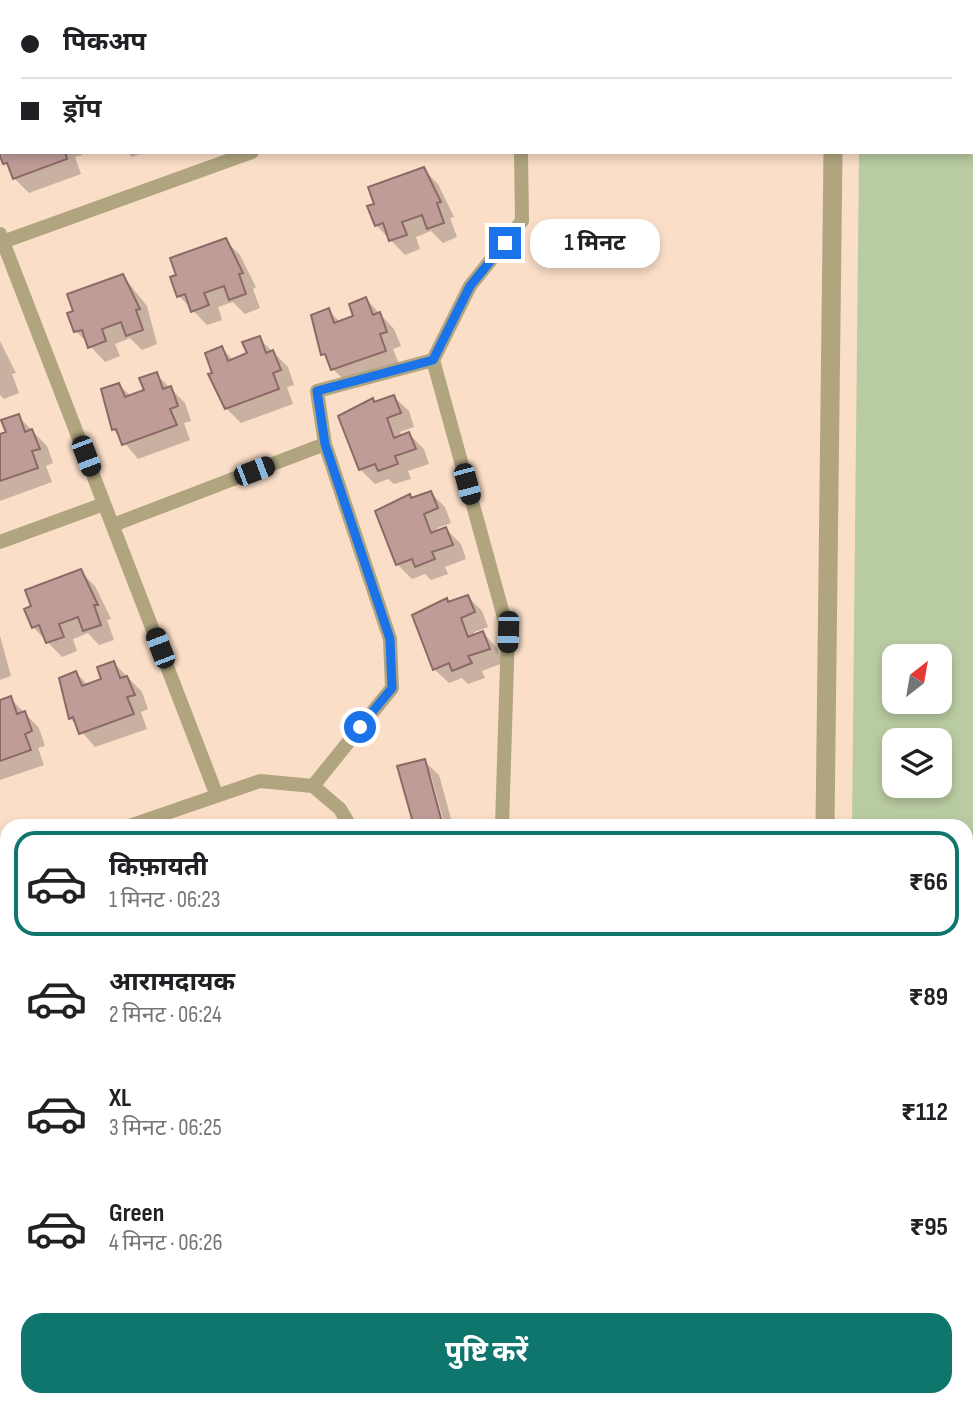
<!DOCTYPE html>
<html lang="hi">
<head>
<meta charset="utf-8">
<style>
	body { margin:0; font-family:"Sofia Sans Condensed","Noto Sans Devanagari",sans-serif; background:#f6f6f6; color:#202124; height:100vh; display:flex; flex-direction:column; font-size:26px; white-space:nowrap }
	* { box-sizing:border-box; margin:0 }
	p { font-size:23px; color:#757577 }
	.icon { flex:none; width:38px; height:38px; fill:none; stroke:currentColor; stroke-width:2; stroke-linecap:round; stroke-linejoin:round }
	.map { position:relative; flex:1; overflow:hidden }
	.side { position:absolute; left:0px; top:819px; width:973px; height:588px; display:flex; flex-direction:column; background:#fff; border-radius:21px 21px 0 0; box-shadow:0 4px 10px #0003 }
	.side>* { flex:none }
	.banner { position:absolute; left:0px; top:0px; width:973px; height:154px; box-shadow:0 4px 10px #0003; display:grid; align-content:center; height:154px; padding:0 21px; background:#fff }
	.needle { width:46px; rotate:31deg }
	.fabs { position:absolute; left:882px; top:644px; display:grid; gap:14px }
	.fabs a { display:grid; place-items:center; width:70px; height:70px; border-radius:14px; background:#fff; box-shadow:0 4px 10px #0003; font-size:35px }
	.end { position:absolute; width:32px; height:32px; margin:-16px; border:9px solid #1a73e8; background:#fff; box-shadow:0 0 0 4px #fff }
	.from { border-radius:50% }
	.bubble { position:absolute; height:49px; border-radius:21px; background:#fff; box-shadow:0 4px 10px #0003; font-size:23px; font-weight:700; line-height:49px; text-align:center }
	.car { position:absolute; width:21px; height:42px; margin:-21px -10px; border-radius:9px; box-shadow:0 0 5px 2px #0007; background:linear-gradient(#222 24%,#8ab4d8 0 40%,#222 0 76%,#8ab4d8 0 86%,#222 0) }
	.banner b { display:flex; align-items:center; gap:24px; height:66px; font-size:26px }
	.banner b+b { border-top:2px solid #e0e0e0 }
	.banner i { width:18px; height:18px; background:#202124 }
	ul { padding:12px 0 0; list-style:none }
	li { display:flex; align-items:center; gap:21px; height:105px; margin:0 14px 10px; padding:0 7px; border:4px solid transparent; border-radius:21px }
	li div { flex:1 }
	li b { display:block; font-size:26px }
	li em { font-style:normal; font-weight:700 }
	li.current { border-color:#0f766e }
	li>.icon { width:63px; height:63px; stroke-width:1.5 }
	.button { display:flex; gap:14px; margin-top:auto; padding:14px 21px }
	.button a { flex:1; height:80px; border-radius:21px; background:#0f766e; color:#fff; font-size:28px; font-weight:700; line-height:80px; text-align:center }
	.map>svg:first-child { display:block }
	.water { fill:#b9cba1; fill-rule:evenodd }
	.shadow { fill:#0003 }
	.building { fill:#c09c98; stroke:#8b6a66; stroke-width:2 }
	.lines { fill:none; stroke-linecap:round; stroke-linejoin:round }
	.service { stroke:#b0a57e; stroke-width:14 }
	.minor { stroke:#b0a57e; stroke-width:19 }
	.route { stroke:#1a73e8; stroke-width:9 }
</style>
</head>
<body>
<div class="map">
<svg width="973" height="1407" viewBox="0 0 973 1407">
	<rect width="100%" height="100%" fill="#fadec8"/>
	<path class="water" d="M860,0H973V1407H849V1400H966V826H852L859,152H971V2ZM894,656H940V702H894ZM894,740H940V786H894Z"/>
	<path class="shadow" d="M65,0H135L136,2H65Z
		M172,0H244L245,2H174Z
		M351,0H361L363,2H346Z
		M414,0H494V2H415Z
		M2,13V92H0V14Z
		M2,144V152H81L82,155L75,157L81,174L29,193L14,178L0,150Z
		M128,152H144L132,157Z
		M423,169L438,184L454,217L450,218L457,237L443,243L431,231L416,237L420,249L405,255L376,225Z
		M225,240L240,255L256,287L253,289L260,308L245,314L233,302L218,307L222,320L207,325L179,296L178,276Z
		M123,276L147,306L157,344L142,350L130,338L115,344L120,356L105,362L76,331Z
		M366,299L394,329L401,346L393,349L400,366L348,384L333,369L317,337L328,310L340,322L356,317Z
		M259,338L288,367L294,385L287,387L293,404L241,423L226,408L214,374L222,348L233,360L249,355Z
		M0,341L16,373L12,374L19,393L4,399L0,395Z
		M156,374L185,403L191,421L184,423L190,440L138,459L113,429L119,385L131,396L146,391Z
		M394,397L409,411L414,427L400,432L402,437L409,434L424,449L429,464L408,471L411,479L394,484L388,479L375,484L360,469L373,400L376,403Z
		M18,416L47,446L53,463L46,466L52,482L0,501V436L8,433Z
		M431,493L445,507L451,523L437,528L438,532L446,529L461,544L466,559L445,567L448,574L431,580L425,574L412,579L397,564L409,496L413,499Z
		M80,571L95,586L111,619L107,620L114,640L99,645L88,633L73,639L77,651L62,657L33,627Z
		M468,597L482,611L488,627L474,632L475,636L483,633L497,648L503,663L482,671L485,678L468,684L462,678L449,683L434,669L446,600L450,603Z
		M0,636L11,676L0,680Z
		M114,663L142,692L148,709L141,712L147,729L95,747L70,718L76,673L88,685L103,680Z
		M10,698L39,728L45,746L38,748L44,765L0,780V702Z
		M424,761L439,775L453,826H445L431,776H427L441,826H416Z
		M0,1253L7,1269V1273L1,1275L7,1291L0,1294Z
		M7,1339V1400H16L8,1403L10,1407H0V1341Z
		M26,1400H49L50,1404L33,1407Z"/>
	<path class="building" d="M0,120L2,152H65L67,159L13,179L7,163L3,164L0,156Z
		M424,167L441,202L437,203L444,223L427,229L422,215L402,222L407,235L389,241L383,223L375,226L367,206L374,204L368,187Z
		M226,238L243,273L239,274L246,294L229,300L224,286L204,293L209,305L191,312L185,294L177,297L170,277L176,275L170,258Z
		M123,274L140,309L136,310L143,330L126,336L121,322L102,329L106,341L88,348L82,330L74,332L67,313L73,311L67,294Z
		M366,297L373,315L380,312L387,332L380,334L386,351L331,370L325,354L321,355L311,315L329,308L334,323L353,316L349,304Z
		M260,336L266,353L273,350L281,370L273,373L279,389L225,409L208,374L212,373L205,353L222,346L228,361L247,353L242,342Z
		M157,372L163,389L171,386L178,406L170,409L177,425L122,445L116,429L112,430L101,389L119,383L125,397L144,390L139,378Z
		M394,395L401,413L387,418L394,438L409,432L416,449L395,456L398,464L378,471L375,464L359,470L338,416L373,398L374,402Z
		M19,414L25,432L32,429L40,449L32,451L38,468L0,481V434L6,432L1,420Z
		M431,491L438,508L424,514L431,533L446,527L453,545L432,552L435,559L415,567L412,559L396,565L375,511L410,494L411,498Z
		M81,569L98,605H94L101,625L83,631L78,617L59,624L64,637L46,643L39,625L32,628L24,609L31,606L25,590Z
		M468,595L475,612L461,618L468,637L483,631L490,649L468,656L472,663L452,671L449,663L433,670L412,615L447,598L448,602Z
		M114,661L120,678L127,676L135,695L127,697L134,714L79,734L73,717L69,719L59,678L76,671L82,686L101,679L97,667Z
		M11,696L17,714L25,711L32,731L25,734L31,750L0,761V700Z
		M425,759L443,826H414L397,766Z
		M7,1337V1384L0,1386V1339Z"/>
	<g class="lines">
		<path class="service" d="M519,0V2
			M0,234L217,796
			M0,243L252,152
			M113,525L325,444
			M0,542L104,504
			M313,786L392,688L390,639L325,444L317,391L433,360
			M129,826L260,781L313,786L340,809L350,826
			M502,826L508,632L433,360L470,286L522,221L521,152
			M0,870L7,868
			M503,1407V1400"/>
		<path class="minor" d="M834,2V0
			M825,826L833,152
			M819,1407V1400"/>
	</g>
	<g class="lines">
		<path class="route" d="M360,727L392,688L390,639L325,444L317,391L433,360L470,286L505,243"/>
	</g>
</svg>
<div class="fabs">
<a><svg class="needle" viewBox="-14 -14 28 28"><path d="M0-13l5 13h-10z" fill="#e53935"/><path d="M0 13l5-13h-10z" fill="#757577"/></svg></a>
<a><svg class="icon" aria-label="layers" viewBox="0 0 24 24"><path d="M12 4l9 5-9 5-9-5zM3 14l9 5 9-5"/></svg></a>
</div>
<i class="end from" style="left:360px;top:727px"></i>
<i class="end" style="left:505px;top:243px"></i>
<div class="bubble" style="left:530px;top:219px;width:130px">1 मिनट</div>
<i class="car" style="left:86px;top:456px;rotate:159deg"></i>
<i class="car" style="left:254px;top:471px;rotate:69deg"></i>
<i class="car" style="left:467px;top:484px;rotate:165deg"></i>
<i class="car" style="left:508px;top:632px;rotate:182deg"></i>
<i class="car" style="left:160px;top:648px;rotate:339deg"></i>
<div class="banner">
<b><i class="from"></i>पिकअप</b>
<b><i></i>ड्रॉप</b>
</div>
<section class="side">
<ul>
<li class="current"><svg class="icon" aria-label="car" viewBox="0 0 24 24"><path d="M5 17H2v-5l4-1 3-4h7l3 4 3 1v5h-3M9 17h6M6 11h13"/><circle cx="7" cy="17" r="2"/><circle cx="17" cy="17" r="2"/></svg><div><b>किफ़ायती</b><p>1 मिनट · 06:23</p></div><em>₹66</em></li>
<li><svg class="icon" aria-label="car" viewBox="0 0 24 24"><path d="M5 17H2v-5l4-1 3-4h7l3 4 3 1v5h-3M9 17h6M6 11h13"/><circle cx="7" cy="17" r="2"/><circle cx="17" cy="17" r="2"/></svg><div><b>आरामदायक</b><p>2 मिनट · 06:24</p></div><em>₹89</em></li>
<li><svg class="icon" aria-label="car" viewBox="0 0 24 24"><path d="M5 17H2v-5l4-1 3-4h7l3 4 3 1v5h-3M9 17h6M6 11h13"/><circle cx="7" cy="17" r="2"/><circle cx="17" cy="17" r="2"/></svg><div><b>XL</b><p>3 मिनट · 06:25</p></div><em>₹112</em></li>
<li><svg class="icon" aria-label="car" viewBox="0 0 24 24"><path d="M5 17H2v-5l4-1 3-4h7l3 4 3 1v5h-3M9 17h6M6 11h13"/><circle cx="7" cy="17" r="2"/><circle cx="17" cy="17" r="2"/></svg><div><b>Green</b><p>4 मिनट · 06:26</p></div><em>₹95</em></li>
</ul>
<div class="button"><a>पुष्टि करें</a></div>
</section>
</div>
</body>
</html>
